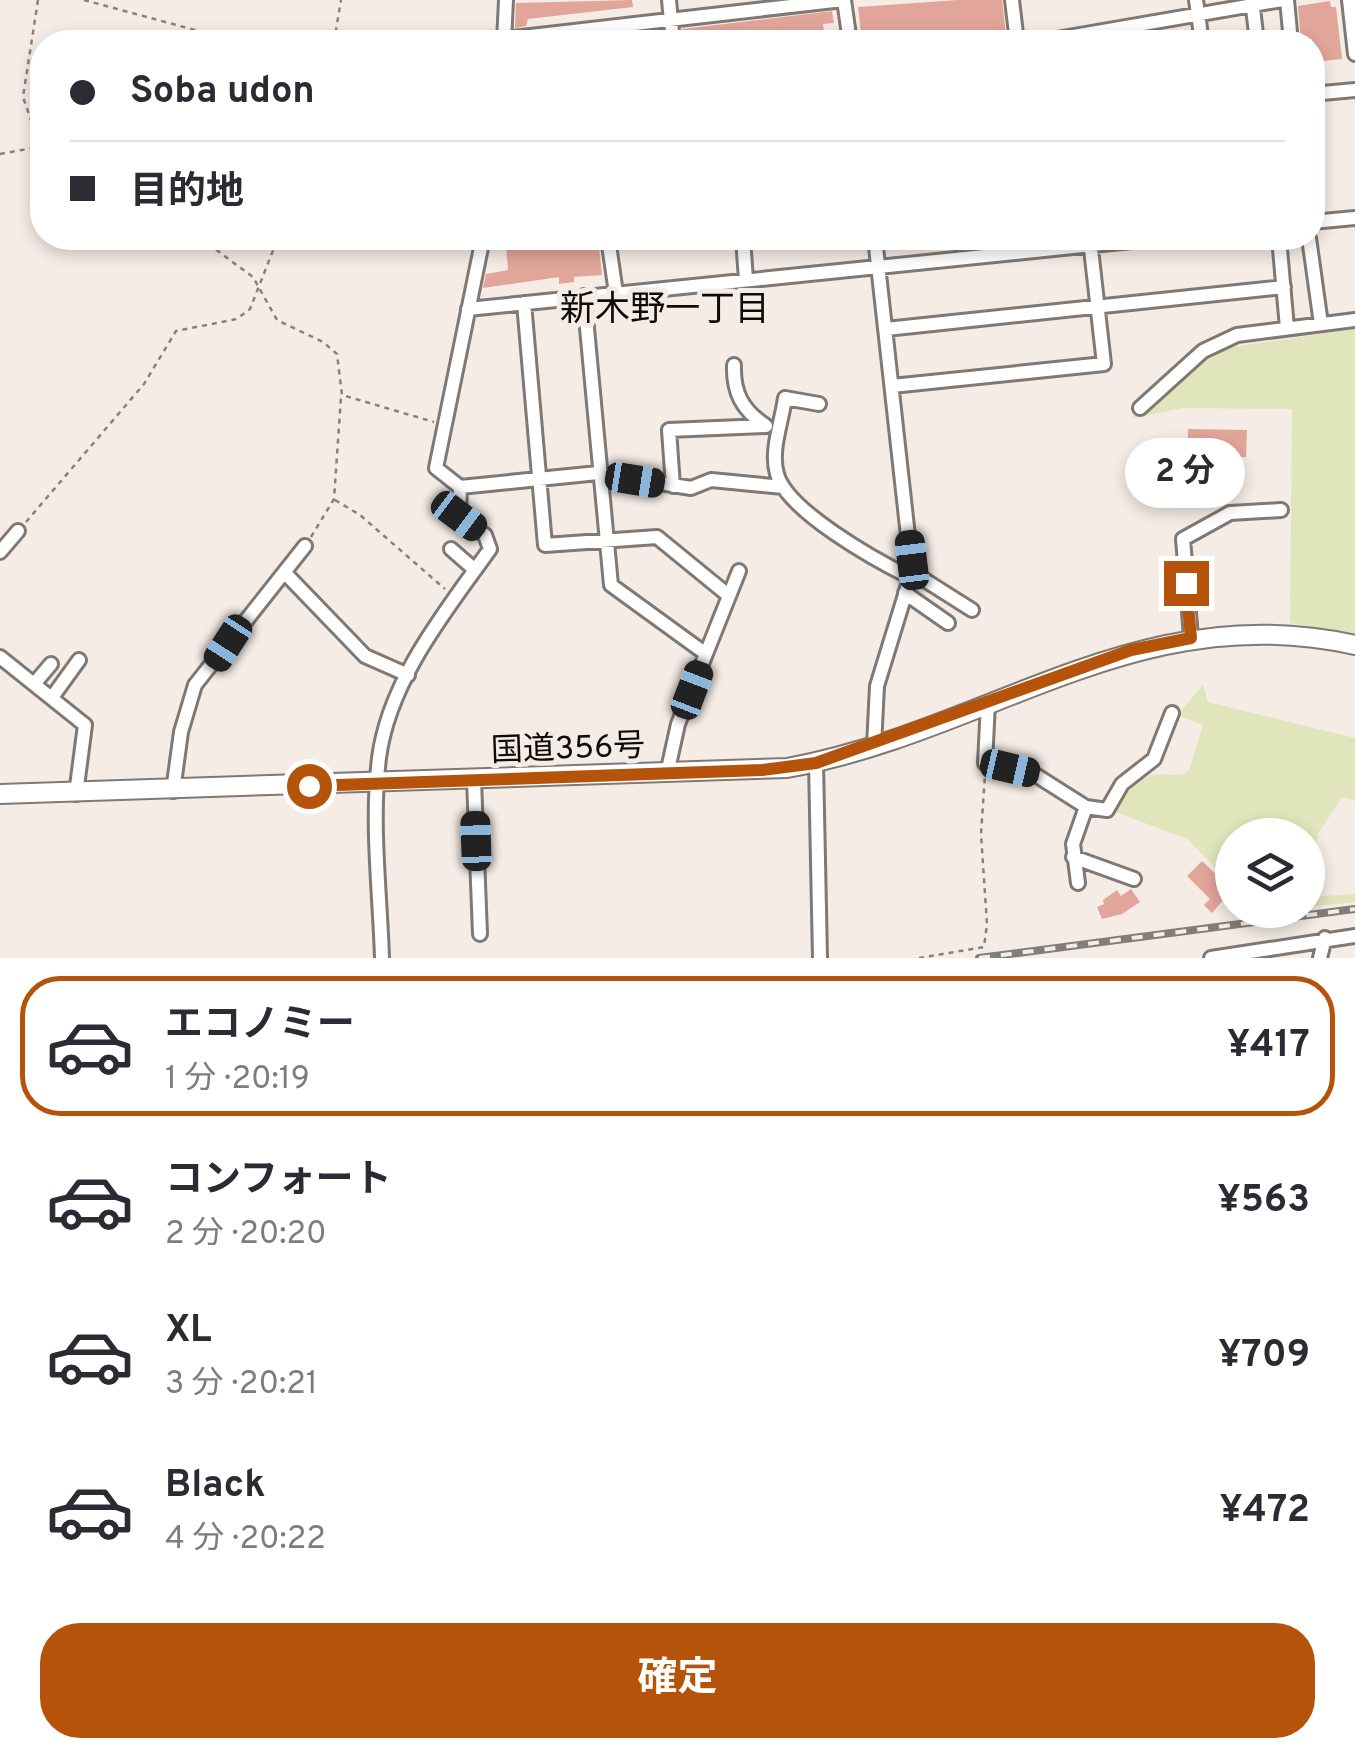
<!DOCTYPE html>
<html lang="ja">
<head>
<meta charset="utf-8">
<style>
	body { margin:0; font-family:Overpass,"Noto Sans JP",sans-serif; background:#f2f2f3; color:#2b2b33; height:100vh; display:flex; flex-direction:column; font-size:38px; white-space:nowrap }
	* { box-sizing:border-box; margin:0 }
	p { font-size:32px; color:#7c7c81 }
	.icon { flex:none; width:55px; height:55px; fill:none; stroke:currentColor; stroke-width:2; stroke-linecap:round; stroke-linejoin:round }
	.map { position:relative; height:958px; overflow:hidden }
	.panel { display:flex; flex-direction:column; background:#fff; flex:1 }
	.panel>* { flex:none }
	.banner { position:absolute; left:30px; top:30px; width:1295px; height:220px; border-radius:40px; box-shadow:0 5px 15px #0003; display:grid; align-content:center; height:220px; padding:0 40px; background:#fff }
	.controls { position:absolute; left:1215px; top:818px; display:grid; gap:20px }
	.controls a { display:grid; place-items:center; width:110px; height:110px; border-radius:50%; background:#fff; box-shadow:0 5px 15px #0003; font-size:50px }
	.end { position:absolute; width:45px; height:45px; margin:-22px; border:12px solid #b45309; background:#fff; box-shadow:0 0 0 5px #fff }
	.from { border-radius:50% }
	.bubble { position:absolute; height:70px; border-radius:35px; background:#fff; box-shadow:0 5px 15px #0003; font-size:32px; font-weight:700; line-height:70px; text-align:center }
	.car { position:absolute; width:30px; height:60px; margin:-30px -15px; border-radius:12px; box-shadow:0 0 8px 2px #0007; background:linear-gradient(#222 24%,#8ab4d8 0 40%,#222 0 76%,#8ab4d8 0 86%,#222 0) }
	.banner b { display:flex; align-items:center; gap:35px; height:95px; font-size:38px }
	.banner b+b { border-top:2px solid #e1e1e2 }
	.banner i { width:25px; height:25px; background:#2b2b33 }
	ul { padding:18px 0 0; list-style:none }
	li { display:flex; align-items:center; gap:30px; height:140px; margin:0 20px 15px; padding:0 20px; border:5px solid transparent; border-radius:40px }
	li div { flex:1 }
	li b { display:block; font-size:38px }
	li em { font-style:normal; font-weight:700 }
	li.current { border-color:#b45309 }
	li>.icon { width:90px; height:90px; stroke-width:1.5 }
	.primary-button { display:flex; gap:20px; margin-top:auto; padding:20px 40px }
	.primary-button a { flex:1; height:115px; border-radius:40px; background:#b45309; color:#fff; font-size:40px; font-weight:700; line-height:115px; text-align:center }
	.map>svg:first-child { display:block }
	.green { fill:#e0e5bb }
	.building { fill:#e2a59a }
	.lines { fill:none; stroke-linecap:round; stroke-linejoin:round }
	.minor-casing { stroke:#807872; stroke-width:18 }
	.highway-casing { stroke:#807872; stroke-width:22 }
	.path { stroke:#88817d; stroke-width:2.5; stroke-dasharray:5 5; stroke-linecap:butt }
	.minor { stroke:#fff; stroke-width:12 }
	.highway { stroke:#fff; stroke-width:18 }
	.rail-casing { stroke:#837d78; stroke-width:8 }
	.rail { stroke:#f5ece5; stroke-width:4; stroke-dasharray:11; stroke-linecap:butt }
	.route { stroke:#b45309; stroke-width:12 }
	.labels { text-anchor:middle; stroke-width:10; stroke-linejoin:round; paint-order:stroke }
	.street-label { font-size:32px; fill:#0e0b09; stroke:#f5ece5 }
	.neighbourhood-label { font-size:35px; fill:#0e0b09; stroke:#f5ece5 }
</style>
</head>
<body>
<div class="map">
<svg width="1355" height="958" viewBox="0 0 1355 958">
	<rect width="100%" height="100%" fill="#f5ece5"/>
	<path class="green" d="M1355,329V635L1290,623L1292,409L1182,408L1131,419L1159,391L1218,349Z
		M1203,685L1208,702L1355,738V801L1342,797L1318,834L1308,897L1355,894V902L1308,907V835H1232V884L1187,839L1113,811C1123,798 1133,782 1149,776C1162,771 1175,779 1189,771L1203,725L1177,715Z"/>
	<path class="building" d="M632,0L633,7L528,19L526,26L515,28L516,3Z
		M958,0H1002L1006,34L974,35V40L962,41L862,42L858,7Z
		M1330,1L1331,7H1336L1342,59L1312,62V39L1301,41L1298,6Z
		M832,11L834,23L823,24L825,38L812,42H683L682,29Z
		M598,238L602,275L574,277V282L559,284V277L483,288L486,274L508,270L506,246Z
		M1188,429L1247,430L1246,457H1214V484H1187Z
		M1202,861L1232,890L1212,913L1204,905L1210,899L1187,876Z
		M1131,889L1140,902L1122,914L1102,919L1097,907L1104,904L1103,900L1117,890L1121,896Z"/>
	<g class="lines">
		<g class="minor-casing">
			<path id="minor" d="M669,0L673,42
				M844,0L850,42
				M1012,0L1017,42
				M1196,0L1202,42
				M1252,0L1257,42
				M1287,0L1291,42
				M1349,0L1355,54
				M504,39L843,0
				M504,42L506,0
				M1039,42L1282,0
				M1312,94L1355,90
				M1312,222L1355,218
				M608,238L616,293
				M743,238L746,280
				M1279,238L1287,328
				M1309,238L1321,324
				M584,296L611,585L706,654
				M524,303L545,545L657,537L728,595
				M468,309L1161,238
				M886,329L1284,287
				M734,365C733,392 742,410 765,425
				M892,386L1104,364L1090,240
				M819,404L785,398C782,421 770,451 777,474C787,511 877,561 910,577
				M1140,408L1203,351L1237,335L1355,320
				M673,486L669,430L766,426
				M460,487L598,473L691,488L711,480L783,487
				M451,549L475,570
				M0,552L18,531
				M912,572L972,610
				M285,573L365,656L408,675
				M905,593L948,623
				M1191,637L1183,539L1230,513L1281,510
				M0,657L85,725L76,794
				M34,684L51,664
				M53,696L79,660
				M988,703L985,763L1034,774L1086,807L1107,810L1122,784L1154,759L1172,713
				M874,746L877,686L912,572L875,238
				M816,763L820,958
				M667,774L678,724L739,571
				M474,780L480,934
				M173,791L181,732L195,685L305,546
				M1073,857L1134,879
				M1078,883L1073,844L1086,807
				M382,958C380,893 371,823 379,758C389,680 446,611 490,549L485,535L459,516L460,487L436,468L483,238
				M1211,958L1355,936
				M1320,958L1325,938"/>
		</g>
		<g class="highway-casing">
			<path id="highway" d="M0,794L787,768C988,732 1139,596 1355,645"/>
		</g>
		<path class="path" d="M38,0L23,97L42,152
			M84,0L195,30L216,42
			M334,42L341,0
			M0,154L38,147
			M200,238L253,277L277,320L323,342L337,354L342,395L434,422
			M335,500L360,515L445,589
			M26,522L144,384L176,331L237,319L250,309L278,238
			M311,537L334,499L341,397
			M919,958L984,947L987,924L981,834L985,774"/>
		<use href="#minor" class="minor"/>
		<use href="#highway" class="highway"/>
		<g class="rail-casing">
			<path id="rail" d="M979,958L1355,909"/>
		</g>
		<use href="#rail" class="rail"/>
	</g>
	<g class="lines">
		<path class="route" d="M309,786L762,770L816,763L1131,650L1191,638L1186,583"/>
	</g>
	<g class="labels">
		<g class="street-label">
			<text transform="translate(568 747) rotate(-2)" y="11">国道356号</text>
		</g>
		<g class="neighbourhood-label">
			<text x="665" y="320">新木野一丁目</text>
		</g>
	</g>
</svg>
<div class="controls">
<a><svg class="icon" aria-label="layers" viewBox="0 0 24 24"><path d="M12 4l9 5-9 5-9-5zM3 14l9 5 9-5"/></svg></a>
</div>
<i class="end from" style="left:309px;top:786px"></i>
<i class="end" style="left:1186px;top:583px"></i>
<div class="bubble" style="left:1125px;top:438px;width:120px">2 分</div>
<i class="car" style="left:635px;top:480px;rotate:99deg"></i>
<i class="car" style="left:459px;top:516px;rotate:127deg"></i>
<i class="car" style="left:912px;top:560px;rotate:353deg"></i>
<i class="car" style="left:228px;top:643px;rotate:213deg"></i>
<i class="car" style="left:692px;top:690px;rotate:21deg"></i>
<i class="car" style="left:1010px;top:768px;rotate:103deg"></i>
<i class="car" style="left:476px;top:841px;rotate:358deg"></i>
<div class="banner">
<b><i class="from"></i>Soba udon</b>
<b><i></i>目的地</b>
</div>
</div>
<section class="panel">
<ul>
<li class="current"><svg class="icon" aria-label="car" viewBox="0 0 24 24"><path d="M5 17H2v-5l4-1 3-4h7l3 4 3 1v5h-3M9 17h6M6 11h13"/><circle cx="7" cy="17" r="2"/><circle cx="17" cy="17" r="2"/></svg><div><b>エコノミー</b><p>1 分 · 20:19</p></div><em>¥417</em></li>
<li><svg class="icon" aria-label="car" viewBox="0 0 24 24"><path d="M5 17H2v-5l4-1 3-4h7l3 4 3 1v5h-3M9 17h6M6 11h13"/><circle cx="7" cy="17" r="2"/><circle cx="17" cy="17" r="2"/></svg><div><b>コンフォート</b><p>2 分 · 20:20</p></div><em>¥563</em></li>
<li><svg class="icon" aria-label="car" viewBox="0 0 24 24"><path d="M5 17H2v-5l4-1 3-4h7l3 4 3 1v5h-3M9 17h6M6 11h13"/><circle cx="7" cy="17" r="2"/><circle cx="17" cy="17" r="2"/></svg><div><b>XL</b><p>3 分 · 20:21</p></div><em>¥709</em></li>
<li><svg class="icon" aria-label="car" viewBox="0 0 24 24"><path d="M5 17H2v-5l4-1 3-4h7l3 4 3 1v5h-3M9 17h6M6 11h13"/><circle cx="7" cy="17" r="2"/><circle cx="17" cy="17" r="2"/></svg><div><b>Black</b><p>4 分 · 20:22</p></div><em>¥472</em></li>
</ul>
<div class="primary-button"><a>確定</a></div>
</section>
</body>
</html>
